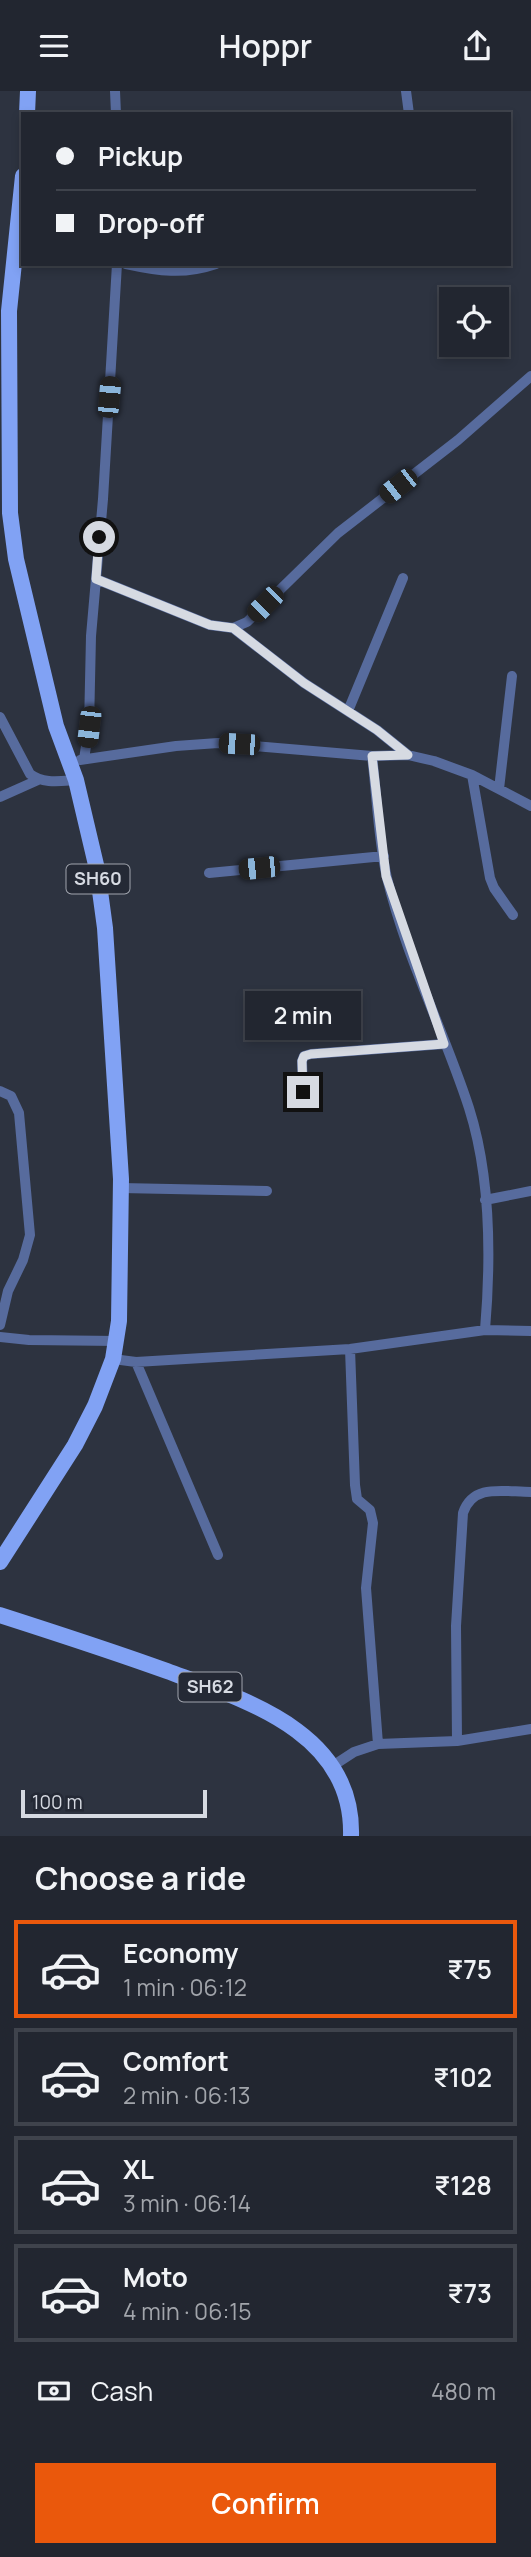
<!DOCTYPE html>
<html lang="en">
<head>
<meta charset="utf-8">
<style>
	body { margin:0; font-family:Manrope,sans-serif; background:#2e323c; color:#f1f3f6; height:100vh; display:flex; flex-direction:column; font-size:26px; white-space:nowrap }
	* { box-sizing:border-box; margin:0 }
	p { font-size:23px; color:#a2a5ab }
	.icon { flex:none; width:38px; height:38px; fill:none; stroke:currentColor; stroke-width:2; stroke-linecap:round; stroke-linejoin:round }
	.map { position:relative; height:1745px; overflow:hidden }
	.drawer { display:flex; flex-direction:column; background:#222630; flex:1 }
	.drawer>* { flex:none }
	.banner { position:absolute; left:21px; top:21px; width:490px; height:154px; border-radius:0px; box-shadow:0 4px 10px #0003,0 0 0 2px #3f434c; display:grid; align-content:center; height:154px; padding:0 35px; background:#222630 }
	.fabs { position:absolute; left:439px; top:196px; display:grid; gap:14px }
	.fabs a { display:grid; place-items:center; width:70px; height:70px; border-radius:0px; background:#222630; box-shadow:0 4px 10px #0003,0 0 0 2px #3f434c; font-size:35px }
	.scale { position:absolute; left:21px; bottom:18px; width:186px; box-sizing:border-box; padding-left:7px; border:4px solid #d6dae2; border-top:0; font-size:19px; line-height:24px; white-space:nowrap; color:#d6dae2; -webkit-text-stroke:5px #242935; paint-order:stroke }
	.end { position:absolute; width:32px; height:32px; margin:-16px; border:9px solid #d6dae2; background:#111; box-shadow:0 0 0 4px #111 }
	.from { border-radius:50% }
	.bubble { position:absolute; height:49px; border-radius:0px; background:#222630; box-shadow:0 4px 10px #0003,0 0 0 2px #3f434c; font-size:23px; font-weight:600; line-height:49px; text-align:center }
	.car { position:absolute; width:21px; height:42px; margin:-21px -10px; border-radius:9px; box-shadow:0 0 5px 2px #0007; background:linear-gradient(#222 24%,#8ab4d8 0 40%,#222 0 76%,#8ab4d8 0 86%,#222 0) }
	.banner b { display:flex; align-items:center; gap:24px; height:66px; font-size:26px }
	.banner b+b { border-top:2px solid #3f434c }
	.banner i { width:18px; height:18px; background:#f1f3f6 }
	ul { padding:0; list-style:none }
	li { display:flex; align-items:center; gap:21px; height:98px; margin:0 14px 10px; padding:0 21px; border:4px solid #3f434c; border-radius:0px }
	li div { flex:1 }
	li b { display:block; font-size:26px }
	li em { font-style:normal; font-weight:600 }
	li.current { border-color:#ea580c }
	li>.icon { width:63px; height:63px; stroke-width:1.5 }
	h2 { padding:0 35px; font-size:32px; line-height:84px }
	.pay { display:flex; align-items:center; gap:18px; height:77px; padding:0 35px; font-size:26px }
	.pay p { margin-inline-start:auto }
	.button { display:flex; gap:14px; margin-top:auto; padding:14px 35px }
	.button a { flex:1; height:80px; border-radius:0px; background:#ea580c; color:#fff; font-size:28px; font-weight:600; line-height:80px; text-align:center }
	header { display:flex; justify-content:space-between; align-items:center; height:91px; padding:0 35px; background:#222630; font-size:32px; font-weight:600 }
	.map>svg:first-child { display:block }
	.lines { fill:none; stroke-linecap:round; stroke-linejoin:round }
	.street { stroke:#576b9d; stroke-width:10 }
	.primary { stroke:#81a2f4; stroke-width:16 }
	.route { stroke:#d6dae2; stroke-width:9 }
	.labels { text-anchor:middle; stroke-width:7; stroke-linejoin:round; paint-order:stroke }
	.shield { fill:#242935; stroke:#a1a5ae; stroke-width:2 }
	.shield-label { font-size:18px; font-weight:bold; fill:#d6dae2 }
</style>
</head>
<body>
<header><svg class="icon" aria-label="menu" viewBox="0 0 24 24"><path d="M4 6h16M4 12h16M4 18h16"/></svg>Hoppr<svg class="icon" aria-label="share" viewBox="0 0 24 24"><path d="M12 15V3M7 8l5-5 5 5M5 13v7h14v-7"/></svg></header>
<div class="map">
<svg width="531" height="1745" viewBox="0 0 531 1745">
	<rect width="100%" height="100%" fill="#2d3340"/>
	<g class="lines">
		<path class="street" d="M115,0L116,23
			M406,0L409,23
			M126,173C158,180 184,184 216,173
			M96,488L210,534L233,537L247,531L338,442L458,349L531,285
			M233,537L304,592L377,639L408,664
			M348,620L403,487
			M0,626L30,683C43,693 60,690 76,689
			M372,665C377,705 378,748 387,787C406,866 444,940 469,1017C491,1086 491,1168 485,1239
			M84,668L89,636L91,545L103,408L117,173
			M80,669L176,655L218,652L372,665L408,664L434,670L472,684L531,715
			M472,684L490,787L494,797L513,824
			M499,698L512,585
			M0,706L38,689
			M209,782L384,765
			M0,1000L11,1005L19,1022L30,1144L23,1169L8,1200L0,1234
			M303,1001L302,970L304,965L311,963L444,953
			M121,1097L267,1100
			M485,1109L531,1100
			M0,1246L29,1249L118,1250
			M350,1258L355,1394L357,1408L370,1419L373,1432L366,1497L378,1653
			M113,1268L136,1271L350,1258L485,1239L531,1240
			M136,1271L218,1464
			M457,1650L456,1535L463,1422C473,1392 504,1401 531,1401
			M331,1676L354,1661L378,1653L457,1650L531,1638"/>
		<path class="primary" d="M27,23L28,0
			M0,1471L75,1354L95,1315L113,1268L119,1230L121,1088L105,837L97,778L76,689L56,635L16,468L10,422L9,220L23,85
			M0,1524C56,1542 112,1560 167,1580C245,1609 354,1641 351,1745"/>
	</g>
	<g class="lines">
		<path class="route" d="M99,446L96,488L210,534L233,537L304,592L377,639L408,664L372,665L386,785L444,953L311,963L304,965L302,970L303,1001"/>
	</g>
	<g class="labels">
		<g class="shield">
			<rect x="66.5" y="773.5" width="63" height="29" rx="5"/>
			<rect x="178.5" y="1581.5" width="63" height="29" rx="5"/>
		</g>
		<g class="shield-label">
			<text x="98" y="794">SH60</text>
			<text x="210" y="1602">SH62</text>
		</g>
	</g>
</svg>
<div class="fabs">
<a><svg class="icon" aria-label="locate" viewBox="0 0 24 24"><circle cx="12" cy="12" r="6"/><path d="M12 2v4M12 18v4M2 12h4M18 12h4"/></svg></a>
</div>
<div class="scale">100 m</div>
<i class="end from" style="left:99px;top:446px"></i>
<i class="end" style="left:303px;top:1001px"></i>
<div class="bubble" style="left:245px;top:900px;width:116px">2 min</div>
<i class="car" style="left:109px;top:306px;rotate:5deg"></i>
<i class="car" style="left:398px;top:395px;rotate:232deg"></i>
<i class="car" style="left:265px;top:513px;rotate:225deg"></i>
<i class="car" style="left:89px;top:636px;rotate:187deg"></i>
<i class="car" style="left:239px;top:653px;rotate:273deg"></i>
<i class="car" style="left:259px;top:777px;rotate:264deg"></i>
<div class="banner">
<b><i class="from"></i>Pickup</b>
<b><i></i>Drop-off</b>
</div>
</div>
<section class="drawer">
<h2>Choose a ride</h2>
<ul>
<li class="current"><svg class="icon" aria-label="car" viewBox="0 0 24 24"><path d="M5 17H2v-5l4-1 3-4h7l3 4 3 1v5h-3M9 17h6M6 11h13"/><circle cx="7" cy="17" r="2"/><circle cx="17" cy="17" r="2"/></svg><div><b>Economy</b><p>1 min · 06:12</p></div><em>₹75</em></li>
<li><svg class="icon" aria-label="car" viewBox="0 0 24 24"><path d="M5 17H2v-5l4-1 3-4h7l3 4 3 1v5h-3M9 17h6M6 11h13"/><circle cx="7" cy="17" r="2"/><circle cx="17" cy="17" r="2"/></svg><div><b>Comfort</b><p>2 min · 06:13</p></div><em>₹102</em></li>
<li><svg class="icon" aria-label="car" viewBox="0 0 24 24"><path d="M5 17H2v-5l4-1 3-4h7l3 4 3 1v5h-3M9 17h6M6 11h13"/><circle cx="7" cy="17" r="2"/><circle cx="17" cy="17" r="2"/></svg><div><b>XL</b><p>3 min · 06:14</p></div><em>₹128</em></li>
<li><svg class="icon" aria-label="car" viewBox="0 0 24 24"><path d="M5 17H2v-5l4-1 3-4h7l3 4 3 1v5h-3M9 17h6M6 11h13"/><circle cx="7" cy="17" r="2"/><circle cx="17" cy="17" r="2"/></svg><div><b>Moto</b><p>4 min · 06:15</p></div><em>₹73</em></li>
</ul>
<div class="pay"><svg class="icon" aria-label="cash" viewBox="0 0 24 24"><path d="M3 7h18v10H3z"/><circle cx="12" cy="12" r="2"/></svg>Cash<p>480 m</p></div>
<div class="button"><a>Confirm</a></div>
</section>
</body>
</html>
